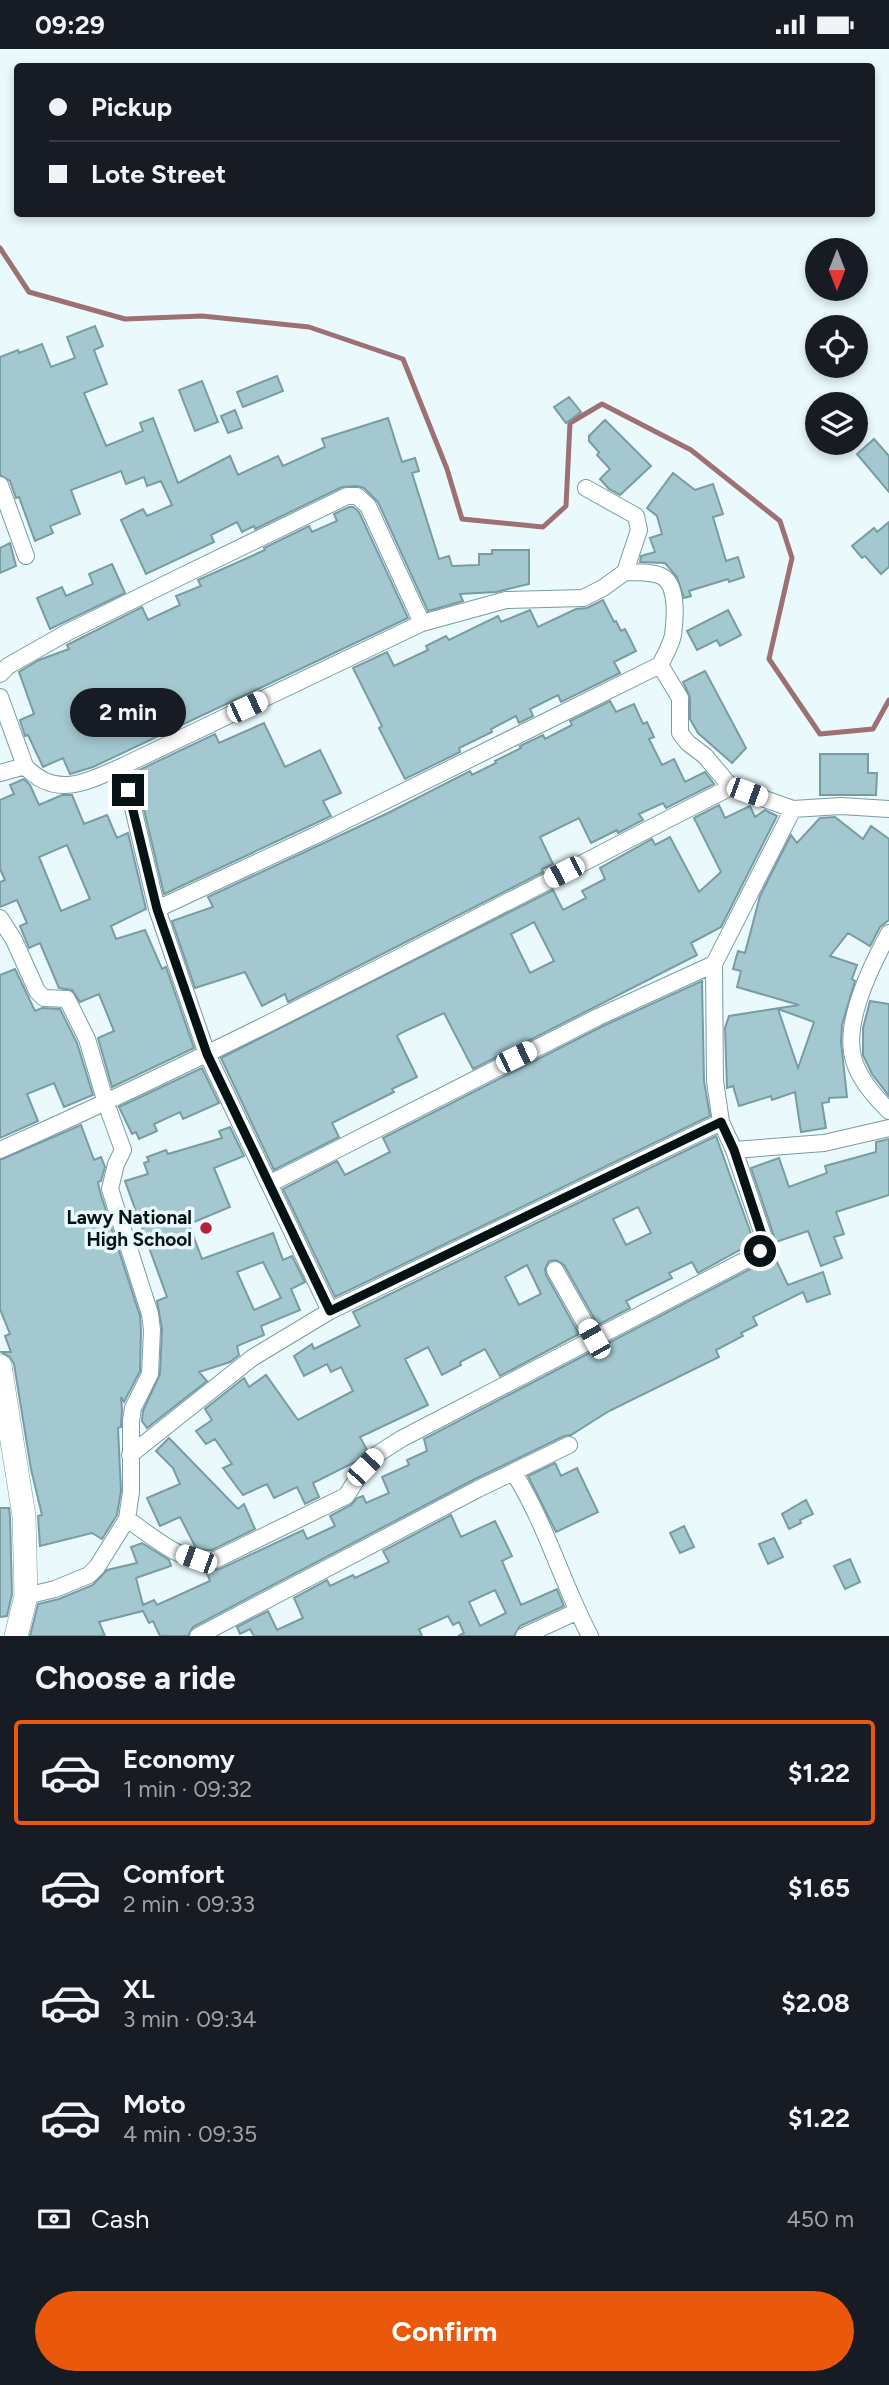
<!DOCTYPE html>
<html lang="en">
<head>
<meta charset="utf-8">
<style>
	body { margin:0; font-family:Figtree,sans-serif; background:#20242c; color:#f1f3f6; height:100vh; display:flex; flex-direction:column; font-size:26px; white-space:nowrap }
	* { box-sizing:border-box; margin:0 }
	p { font-size:23px; color:#9ea1a6 }
	.icon { flex:none; width:38px; height:38px; fill:none; stroke:currentColor; stroke-width:2; stroke-linecap:round; stroke-linejoin:round }
	.map { position:relative; height:1587px; overflow:hidden }
	.panel { display:flex; flex-direction:column; background:#171b24; flex:1 }
	.panel>* { flex:none }
	.hud { position:absolute; left:14px; top:14px; width:861px; height:154px; border-radius:7px; box-shadow:0 4px 10px #0003; display:grid; align-content:center; height:154px; padding:0 35px; background:#171b24 }
	.needle { width:46px; rotate:180deg }
	.tools { position:absolute; left:805px; top:189px; display:grid; gap:14px }
	.tools a { display:grid; place-items:center; width:63px; height:63px; border-radius:50%; background:#171b24; box-shadow:0 4px 10px #0003; font-size:35px }
	.end { position:absolute; width:32px; height:32px; margin:-16px; border:9px solid #051315; background:#fff; box-shadow:0 0 0 4px #fff }
	.from { border-radius:50% }
	.bubble { position:absolute; height:49px; border-radius:24px; background:#171b24; box-shadow:0 4px 10px #0003; font-size:23px; font-weight:700; line-height:49px; text-align:center }
	.car { position:absolute; width:21px; height:42px; margin:-21px -10px; border-radius:9px; box-shadow:0 0 5px 2px #0007; background:linear-gradient(#fff 24%,#345 0 40%,#fff 0 76%,#345 0 86%,#fff 0) }
	.hud b { display:flex; align-items:center; gap:24px; height:66px; font-size:26px }
	.hud b+b { border-top:2px solid #363941 }
	.hud i { width:18px; height:18px; background:#f1f3f6 }
	ul { padding:0; list-style:none }
	li { display:flex; align-items:center; gap:21px; height:105px; margin:0 14px 10px; padding:0 21px; border:4px solid transparent; border-radius:7px }
	li div { flex:1 }
	li b { display:block; font-size:26px }
	li em { font-style:normal; font-weight:700 }
	li.selected { border-color:#ea580c }
	li>.icon { width:63px; height:63px; stroke-width:1.5 }
	h2 { padding:0 35px; font-size:32px; line-height:84px }
	.pay { display:flex; align-items:center; gap:18px; height:77px; padding:0 35px; font-size:26px }
	.pay p { margin-inline-start:auto }
	.cta { display:flex; gap:14px; margin-top:auto; padding:14px 35px }
	.cta a { flex:1; height:80px; border-radius:42px; background:#ea580c; color:#fff; font-size:28px; font-weight:700; line-height:80px; text-align:center }
	.status { display:flex; justify-content:space-between; align-items:center; height:49px; padding:0 35px; background:#171b24; direction:ltr }
	.status svg { height:19px; fill:currentColor }
	.map>svg:first-child { display:block }
	.lines { fill:none; stroke-linecap:round; stroke-linejoin:round }
	.stream { stroke:#9d7174; stroke-width:5 }
	.building { fill:#a4c8d0; stroke:#789ca3; stroke-width:2; fill-rule:evenodd }
	.minor-casing { stroke:#799ca3; stroke-width:18 }
	.secondary-casing { stroke:#799ca3; stroke-width:24 }
	.minor { stroke:#fff; stroke-width:16 }
	.secondary { stroke:#fff; stroke-width:23 }
	.route { stroke:#051315; stroke-width:9 }
	.poi-dot { fill:#b4213f; stroke:#eaf9fc; stroke-width:2.5 }
	.labels { text-anchor:middle; stroke-width:7; stroke-linejoin:round; paint-order:stroke }
	.poi-label { font-size:19px; font-weight:bold; fill:#051315; stroke:#eaf9fc; text-anchor:end }
</style>
</head>
<body>
<div class="status"><b>09:29</b><svg viewBox="0 0 49 12"><path d="M0 12V9h3v3zM5 12V6h3v6zM10 12V3h3v9zM15 12V0h3v12zM26 1h20v11H26zM47 4h2v5h-2z"/></svg></div>
<div class="map">
<svg width="889" height="1587" viewBox="0 0 889 1587">
	<rect width="100%" height="100%" fill="#eaf9fc"/>
	<g class="lines">
		<path class="stream" d="M0,199L29,243L125,270L202,267L309,278L403,310L447,420L462,470L543,478L566,457L570,374L602,355L691,401L780,472L792,509L769,610L820,685L873,680L889,651"/>
	</g>
	<path class="building" d="M95,277L103,297L94,301L107,335L84,344L106,397L143,382L140,374L153,369L178,434L230,407L238,426L278,407L283,417L325,398L322,390L388,369L402,413L415,409L419,422L412,424L439,510L449,507L452,517L479,516V505H492V501H529V535L496,543L460,545L463,552L428,562L378,453L364,439L357,437L342,438L255,480L254,477L242,483L237,473L211,486L214,493L146,525L121,471L143,460L147,467L172,456L161,432L147,437L144,428L126,435L121,422L71,441L80,465L50,477L53,484L35,492L19,448L16,449L10,432L0,426V308L18,301L19,304L42,295L51,318L75,309L67,288Z
		M277,327L283,342L243,358L237,343Z
		M202,332L218,373L195,382L179,341Z
		M569,348L581,363L566,374L554,358Z
		M235,361L242,379L228,384L221,367Z
		M605,371L651,417L620,446L609,440L600,430L610,420L597,406L599,403L589,392V387Z
		M874,390L889,407V443L857,405Z
		M673,424L695,441L713,435L723,465L713,468L726,512L738,508L744,528L729,533L728,530L689,542L691,547L684,549L677,528L665,514L640,513L641,507L655,503L650,489L662,485L657,467L647,459Z
		M349,458H353L359,463L408,569L93,718L70,725L63,709L43,718L28,686L25,687L20,671L34,665L19,623L39,611L69,600L67,596L142,558L148,571L180,556L176,547L201,537L198,531L265,501L264,499L309,477L312,483L337,472L334,465Z
		M889,473V518L881,525L865,507L862,509L852,497L874,479L877,483Z
		M10,494L16,517L0,524V499Z
		M112,515L125,544L50,580L37,549L62,538L66,547L93,535L89,525Z
		M603,551L614,573L616,572L621,582L625,580L636,602L614,613L620,624L561,653L558,646L530,660L533,667L519,674L516,667L491,680L492,683L459,699L460,703L405,730L379,679L382,677L353,619L387,603L394,617L428,601L426,597L446,587L449,591L498,567L501,573L530,561L538,578L576,560L587,559Z
		M728,561L741,586L720,597L717,591L697,601L687,582Z
		M705,622L746,699L732,714L698,684L690,670V648L683,633Z
		M610,652L616,663L634,655L643,675L647,673L654,688L649,690L662,716L674,710L685,733L705,723L714,735L666,759L663,754L639,765L643,771L618,784L617,781L591,794L579,769L540,788L553,815L542,820L543,823L288,953L285,945L262,957L245,923L195,939L172,872L213,858L208,848L388,764L470,722L472,726L496,714L495,712L521,699L520,697L543,686L545,690L572,676L570,672Z
		M264,674L285,718L320,701L341,744L323,752L331,767L164,845L135,723L215,685L219,694Z
		M820,705H868V724H877L876,746H820Z
		M24,730L30,736L39,756L62,746H72L84,775L107,766L117,789L128,784L146,860L111,877L116,890L145,881L162,920L166,918L194,999L112,1038L98,989L114,982L99,945L80,953L72,941L59,939L40,894L29,899L20,877L27,874L17,851L0,858V833L5,831L0,820V751L14,745L10,736ZM67,796L90,850L61,862L39,808Z
		M719,756L725,769L750,757L755,768L765,761L777,767L721,878L691,894L697,906L473,1020L444,964L401,984L397,987L417,1028L392,1040L394,1043L332,1074L339,1088L274,1121L221,1009L553,841L563,861L586,849L582,842L605,830L600,819L652,790L655,796L670,788L699,843L721,823L694,769ZM534,873L554,912L530,924L511,885Z
		M835,768L863,790L871,777L889,790V871L880,878L870,897L848,884L830,907L857,916L852,930L855,932L842,976L841,993L847,1048L829,1049V1053L822,1054L826,1079L801,1083L795,1043L772,1051L771,1047L739,1057L733,1037L727,1039L725,979L729,967L799,956L737,938L741,922L733,920L738,902L745,904L760,847L791,786L797,794L820,769ZM778,960L814,973L798,1019Z
		M15,920L35,962L42,959L60,960L77,994L93,1046L64,1058L54,1034L27,1045L38,1072L0,1089V926Z
		M702,932L704,1032L710,1067L335,1248L283,1140L337,1112L345,1126L390,1103L383,1089L603,977Z
		M870,952L889,955V1047L872,1025L863,1006V979Z
		M202,1019L219,1054L183,1070L180,1063L154,1075L157,1082L139,1090L136,1083L132,1085L119,1058Z
		M81,1076L94,1111L101,1108L105,1118L101,1132L98,1133L100,1143L140,1267L141,1281L140,1322L124,1353L121,1348L122,1360L121,1378L118,1379L121,1442L117,1466L102,1490L92,1484L40,1497L38,1467L42,1466L31,1420L14,1315L10,1308L1,1303H11L5,1287L10,1285L0,1260V1111Z
		M230,1078L244,1107L214,1119L230,1158L189,1175L202,1210L273,1184L283,1211L292,1207L305,1233L291,1240L300,1261L261,1277L264,1286L237,1297L239,1306L230,1313L199,1323L207,1332L147,1379L142,1372L143,1362L160,1325L162,1280L157,1252L167,1248L125,1132L148,1125L144,1114L149,1112L147,1108L166,1101L168,1105L222,1089L219,1082ZM263,1213L281,1249L254,1261L237,1223Z
		M716,1087L754,1193L698,1224L692,1213L669,1224L672,1229L626,1252L630,1259L598,1276L564,1216L556,1211L549,1212L545,1220L546,1226L579,1285L500,1327L485,1300L460,1313L461,1316L442,1326L428,1298L405,1310L428,1356L360,1388L367,1401L357,1412L313,1434L319,1448L305,1455L297,1438L274,1449L267,1435L243,1446L223,1419L232,1415L215,1390L206,1395L196,1382L212,1371L205,1360L244,1329L249,1338L266,1326L298,1371L353,1342L341,1318L331,1323L327,1315L304,1327L294,1307L312,1295L314,1300L360,1277L353,1263ZM638,1158L651,1184L626,1196L613,1170ZM527,1216L541,1245L519,1256L505,1228Z
		M889,1090V1146L836,1163L844,1185L834,1188L842,1209L821,1217L808,1182L776,1193L751,1119L779,1109L789,1138L827,1124L825,1117L876,1103V1093Z
		M773,1205L788,1236L823,1223L830,1245L807,1253L803,1243L753,1268L757,1276L741,1284L743,1287L716,1301L719,1308L609,1362L571,1386L564,1387L473,1431L193,1578L188,1587H160L153,1572L149,1574L143,1562L99,1573L105,1587H30L38,1555L59,1550L93,1536L107,1521L137,1514L131,1498L142,1494L169,1511L171,1517L136,1529L143,1556L154,1551L157,1556L210,1532L206,1522L220,1520L303,1481L307,1490L335,1477L330,1467L351,1456L357,1449L363,1447L366,1454L389,1444L382,1428L409,1416L407,1411L427,1402L424,1390L760,1215Z
		M169,1389L238,1460L244,1455L255,1480L212,1501H204L196,1499L180,1468L160,1477L147,1449L180,1435L173,1419L156,1402Z
		M555,1414L561,1427L577,1419L598,1463L556,1483L528,1427Z
		M806,1451L813,1465L800,1471L801,1474L789,1480L782,1465Z
		M0,1459H9L10,1468L12,1545L7,1567L0,1568Z
		M451,1466L461,1488L495,1472L512,1507L502,1512L521,1556L557,1540L564,1557L520,1577L514,1587H458L464,1584L459,1573L453,1576L448,1567L419,1580L422,1587H254L250,1580L240,1585L237,1578L268,1562L277,1581L303,1569L294,1549L327,1531L330,1537L353,1526L355,1529L389,1513L383,1502ZM495,1541L506,1564L480,1577L469,1553Z
		M684,1477L694,1498L680,1504L670,1484Z
		M774,1489L783,1508L768,1515L759,1495Z
		M850,1510L860,1533L845,1540L834,1517Z"/>
	<g class="lines">
		<g class="minor-casing">
			<path id="minor" d="M0,436L26,507
				M0,625L8,617L68,583L182,527L347,447H357L368,457L422,574
				M0,648L25,717C56,751 88,732 123,717L422,574L506,551L583,549L603,539L625,523L639,481L636,467L586,439
				M123,717L157,860L207,1005L330,1262
				M0,724L25,717
				M793,760L841,757L889,760
				M157,860L314,787L660,616C665,606 671,596 673,586C675,571 678,537 663,528C653,522 637,524 625,523
				M0,869L14,891L37,942L44,949L67,950L87,990L106,1054L123,1101L116,1115L110,1140L150,1265L152,1281L150,1325L133,1359L131,1372V1443L127,1470L97,1518L89,1526L55,1540L26,1547
				M889,884C872,915 844,972 853,1008C858,1029 874,1047 889,1062
				M0,1101C249,991 489,861 731,738
				M734,1101L824,1094L889,1079
				M269,1135L598,968L714,915
				M555,1221L594,1290
				M130,1406L252,1309L330,1262L721,1073
				M514,1424C546,1475 562,1534 590,1587
				M127,1470C151,1486 184,1517 215,1511L346,1447L365,1418L376,1406L401,1390L755,1206L765,1198L766,1195L734,1101L721,1073L715,1032L714,915L793,760L731,738L705,707L688,694L680,684V649L660,616
				M198,1587L478,1440L569,1396
				M524,1587L578,1562"/>
		</g>
		<g class="secondary-casing">
			<path id="secondary" d="M0,1317L24,1467L26,1547L16,1587"/>
		</g>
		<use href="#minor" class="minor"/>
		<use href="#secondary" class="secondary"/>
	</g>
	<g class="lines">
		<path class="route" d="M128,741L157,860L207,1005L330,1262L721,1073L734,1101L765,1195L760,1202"/>
	</g>
	<circle class="poi-dot" cx="206" cy="1179" r="7"/>
	<g class="labels">
		<g class="poi-label">
			<text x="192" y="1175">Lawy National<tspan x="192" dy="22">High School</tspan></text>
		</g>
	</g>
</svg>
<div class="tools">
<a><svg class="needle" viewBox="-14 -14 28 28"><path d="M0-13l5 13h-10z" fill="#e53935"/><path d="M0 13l5-13h-10z" fill="#9ea1a6"/></svg></a>
<a><svg class="icon" aria-label="locate" viewBox="0 0 24 24"><circle cx="12" cy="12" r="6"/><path d="M12 2v4M12 18v4M2 12h4M18 12h4"/></svg></a>
<a><svg class="icon" aria-label="layers" viewBox="0 0 24 24"><path d="M12 4l9 5-9 5-9-5zM3 14l9 5 9-5"/></svg></a>
</div>
<i class="end from" style="left:760px;top:1202px"></i>
<i class="end" style="left:128px;top:741px"></i>
<div class="bubble" style="left:70px;top:639px;width:116px">2 min</div>
<i class="car" style="left:247px;top:658px;rotate:65deg"></i>
<i class="car" style="left:747px;top:743px;rotate:110deg"></i>
<i class="car" style="left:564px;top:823px;rotate:243deg"></i>
<i class="car" style="left:516px;top:1008px;rotate:64deg"></i>
<i class="car" style="left:594px;top:1290px;rotate:331deg"></i>
<i class="car" style="left:365px;top:1418px;rotate:43deg"></i>
<i class="car" style="left:196px;top:1510px;rotate:290deg"></i>
<div class="hud">
<b><i class="from"></i>Pickup</b>
<b><i></i>Lote Street</b>
</div>
</div>
<section class="panel">
<h2>Choose a ride</h2>
<ul>
<li class="selected"><svg class="icon" aria-label="car" viewBox="0 0 24 24"><path d="M5 17H2v-5l4-1 3-4h7l3 4 3 1v5h-3M9 17h6M6 11h13"/><circle cx="7" cy="17" r="2"/><circle cx="17" cy="17" r="2"/></svg><div><b>Economy</b><p>1 min · 09:32</p></div><em>$1.22</em></li>
<li><svg class="icon" aria-label="car" viewBox="0 0 24 24"><path d="M5 17H2v-5l4-1 3-4h7l3 4 3 1v5h-3M9 17h6M6 11h13"/><circle cx="7" cy="17" r="2"/><circle cx="17" cy="17" r="2"/></svg><div><b>Comfort</b><p>2 min · 09:33</p></div><em>$1.65</em></li>
<li><svg class="icon" aria-label="car" viewBox="0 0 24 24"><path d="M5 17H2v-5l4-1 3-4h7l3 4 3 1v5h-3M9 17h6M6 11h13"/><circle cx="7" cy="17" r="2"/><circle cx="17" cy="17" r="2"/></svg><div><b>XL</b><p>3 min · 09:34</p></div><em>$2.08</em></li>
<li><svg class="icon" aria-label="car" viewBox="0 0 24 24"><path d="M5 17H2v-5l4-1 3-4h7l3 4 3 1v5h-3M9 17h6M6 11h13"/><circle cx="7" cy="17" r="2"/><circle cx="17" cy="17" r="2"/></svg><div><b>Moto</b><p>4 min · 09:35</p></div><em>$1.22</em></li>
</ul>
<div class="pay"><svg class="icon" aria-label="cash" viewBox="0 0 24 24"><path d="M3 7h18v10H3z"/><circle cx="12" cy="12" r="2"/></svg>Cash<p>450 m</p></div>
<div class="cta"><a>Confirm</a></div>
</section>
</body>
</html>
